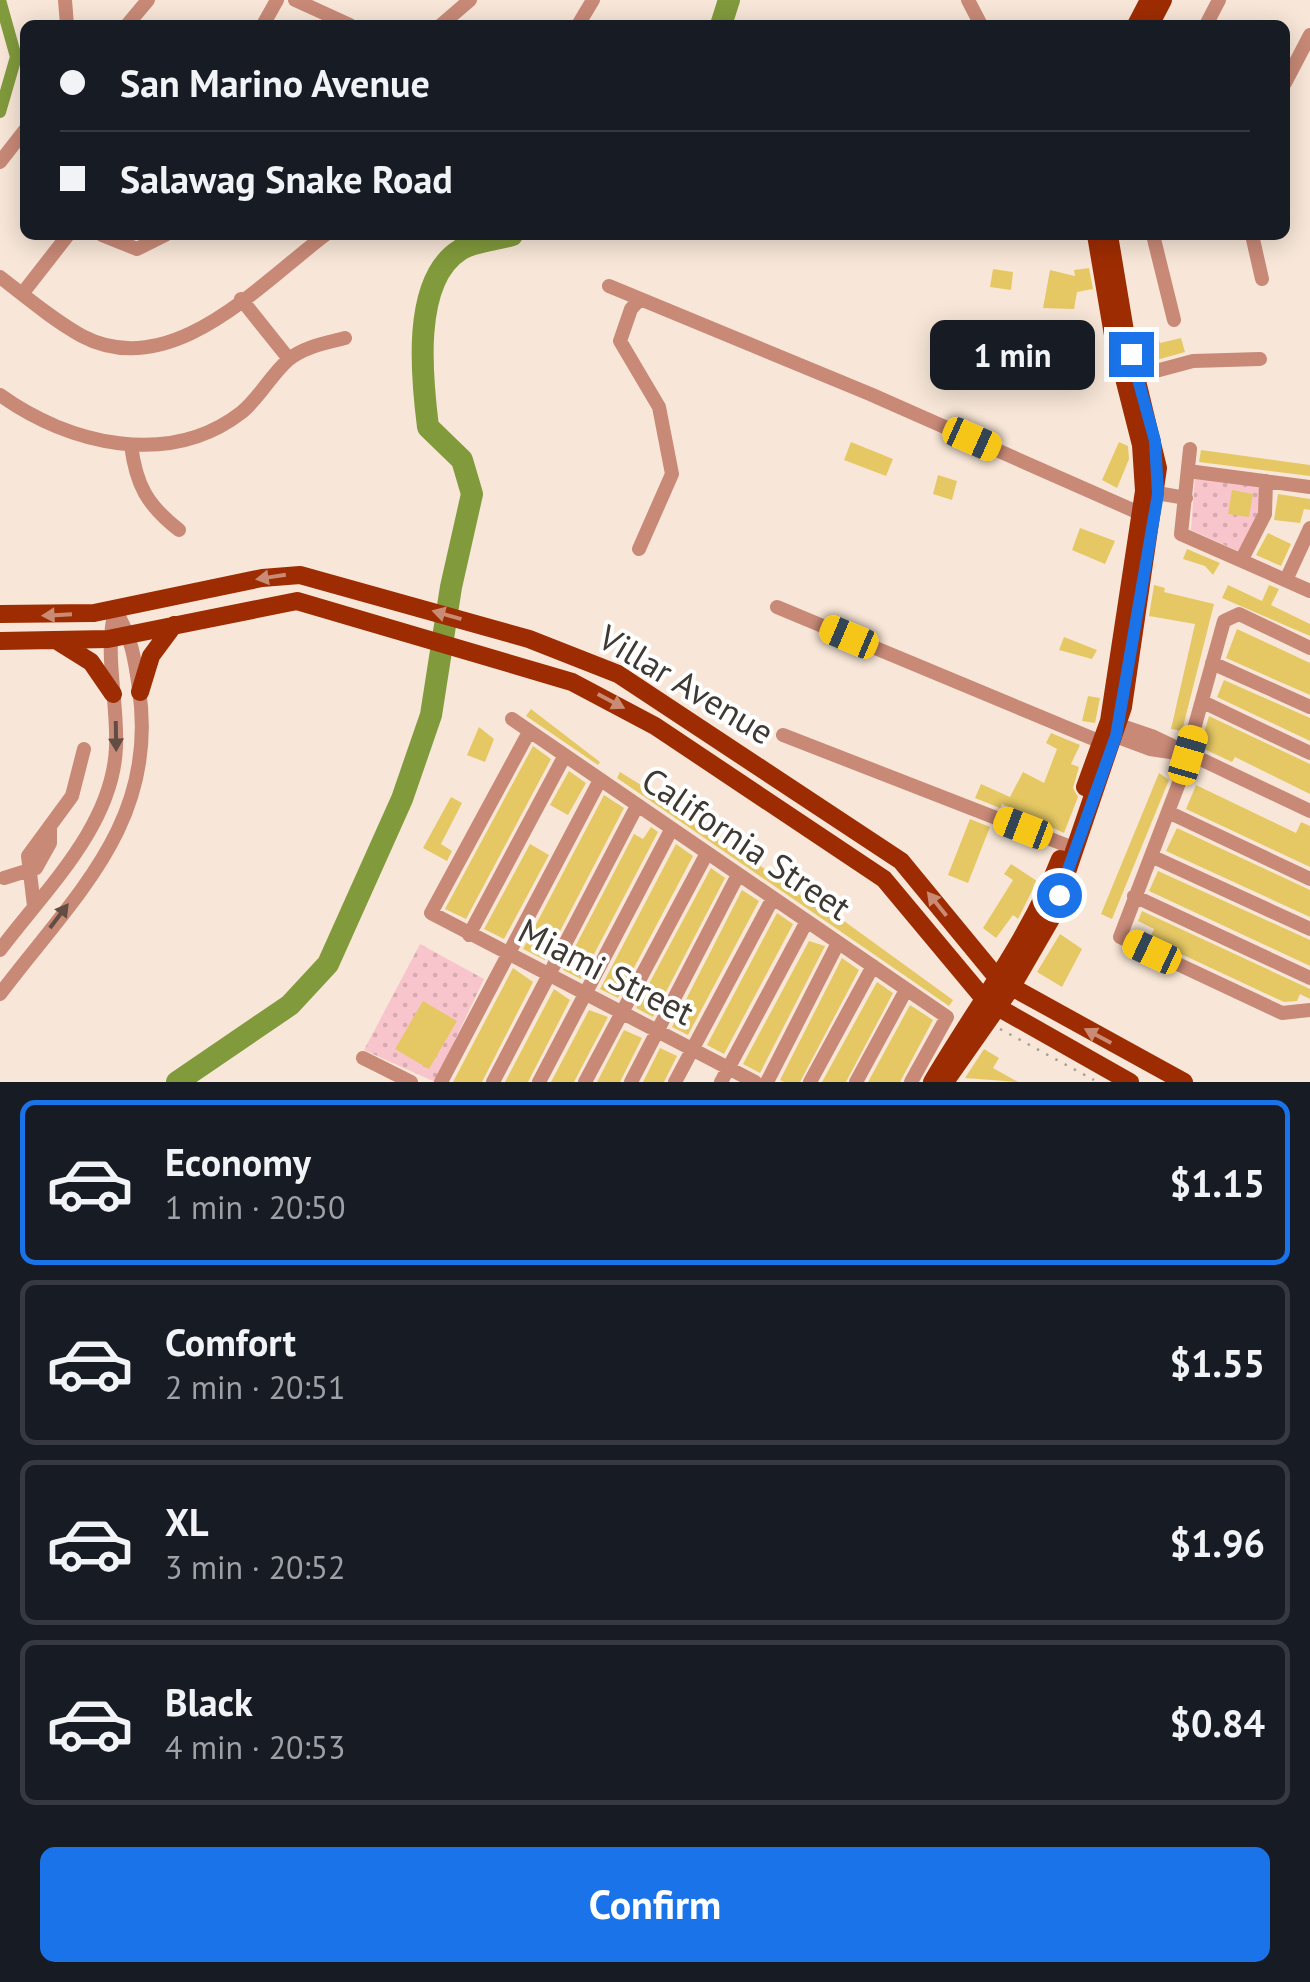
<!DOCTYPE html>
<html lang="en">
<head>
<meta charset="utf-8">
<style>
	body { margin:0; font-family:"PT Sans",sans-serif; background:#20242c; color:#f1f3f6; height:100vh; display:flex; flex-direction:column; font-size:38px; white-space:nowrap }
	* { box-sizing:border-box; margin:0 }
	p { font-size:32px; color:#9ea1a6 }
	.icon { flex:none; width:55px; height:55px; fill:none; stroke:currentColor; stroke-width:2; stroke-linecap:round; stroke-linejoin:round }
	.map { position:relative; height:1082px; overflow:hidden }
	.panel { display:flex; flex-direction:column; background:#171b24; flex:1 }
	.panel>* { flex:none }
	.banner { position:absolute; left:20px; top:20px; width:1270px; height:220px; border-radius:15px; box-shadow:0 5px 25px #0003; display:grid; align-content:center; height:220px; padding:0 40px; background:#171b24 }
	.end { position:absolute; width:45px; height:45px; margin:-22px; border:12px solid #1a73e8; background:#fff; box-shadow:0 0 0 5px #fff }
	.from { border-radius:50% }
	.bubble { position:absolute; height:70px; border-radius:15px; background:#171b24; box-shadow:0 5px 25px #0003; font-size:32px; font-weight:700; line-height:70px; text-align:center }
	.car { position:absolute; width:30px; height:60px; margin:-30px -15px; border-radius:12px; box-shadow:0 0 8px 2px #0007; background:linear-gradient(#f5c518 24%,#345 0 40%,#f5c518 0 76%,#345 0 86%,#f5c518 0) }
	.banner b { display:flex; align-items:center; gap:35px; height:95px; font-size:38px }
	.banner b+b { border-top:2px solid #363941 }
	.banner i { width:25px; height:25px; background:#f1f3f6 }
	ul { padding:18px 0 0; list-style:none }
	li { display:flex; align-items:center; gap:30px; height:165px; margin:0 20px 15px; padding:0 20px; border:5px solid #363941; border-radius:15px }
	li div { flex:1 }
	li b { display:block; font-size:38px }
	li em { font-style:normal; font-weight:700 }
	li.active { border-color:#1a73e8 }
	li>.icon { width:90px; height:90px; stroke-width:1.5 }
	.primary-button { display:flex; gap:20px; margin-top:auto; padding:20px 40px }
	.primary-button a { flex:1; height:115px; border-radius:15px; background:#1a73e8; color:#fff; font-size:40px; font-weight:700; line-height:115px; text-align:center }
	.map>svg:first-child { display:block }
	.park { fill:url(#park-dots) }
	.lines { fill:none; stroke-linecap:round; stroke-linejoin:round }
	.canal { stroke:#819a3c; stroke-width:12 }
	.river { stroke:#819a3c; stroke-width:22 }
	.building { fill:#e5c864 }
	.path { stroke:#aa9e92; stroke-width:2.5; stroke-dasharray:2.5 8; stroke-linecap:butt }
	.minor { stroke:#c88977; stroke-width:14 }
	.major { stroke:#9e2c02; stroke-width:18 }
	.oneway { fill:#ca8b74 }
	.oneway2 { fill:#614d44 }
	.route { stroke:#1a73e8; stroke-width:12 }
	.labels { text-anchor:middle; stroke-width:8; stroke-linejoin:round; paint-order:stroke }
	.street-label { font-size:35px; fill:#3f3933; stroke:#fff }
</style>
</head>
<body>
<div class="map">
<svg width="1310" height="1082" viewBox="0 0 1310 1082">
	<defs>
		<pattern id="park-dots" width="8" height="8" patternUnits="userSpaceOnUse" patternTransform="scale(2.5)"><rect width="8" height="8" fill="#f9c5cd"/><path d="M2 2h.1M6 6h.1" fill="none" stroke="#d6aab0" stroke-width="1.8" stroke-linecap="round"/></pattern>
	</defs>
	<rect width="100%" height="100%" fill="#f8e7d8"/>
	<path class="park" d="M1195,476L1262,485L1258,521L1240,552L1191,530Z
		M420,944L484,979L435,1082L364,1050Z"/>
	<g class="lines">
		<path class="canal" d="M0,112L16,57L0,0"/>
		<path class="river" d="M721,25L729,0
			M177,1082L290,1005L328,964L402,799L431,715L451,587L472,494L462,460L428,427C422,379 411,281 460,250C473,241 497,240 512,235"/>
	</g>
	<path class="building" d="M1089,268L1093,289L1077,292L1074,309L1043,308L1050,270L1075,276L1074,270Z
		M993,269L1013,272L1011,290L990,287Z
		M1158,336L1160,343L1181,338L1185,352L1146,363L1140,340Z
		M851,442L893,459L886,476L844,460Z
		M1119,442L1128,446L1129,459L1117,488L1102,480Z
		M1201,450L1310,465V476L1199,462Z
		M938,475L957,481L952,500L933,494Z
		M1232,490L1253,494L1249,517L1228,514Z
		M1278,494L1310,499V510L1304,509L1300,523L1274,520Z
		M1080,528L1115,541L1105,564L1072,550Z
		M1268,533L1291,544L1281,566L1256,555Z
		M1187,549L1220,563L1213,575L1205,566L1183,559Z
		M1154,585L1165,588L1164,592L1214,604L1182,731L1171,729L1195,624L1149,616Z
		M1228,585L1262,601L1269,585L1279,589L1271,605L1310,624V636L1222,598Z
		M1237,629L1310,663V695L1226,658Z
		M1064,637L1097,650L1092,659L1059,650Z
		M1224,680L1310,718V741L1217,697Z
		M1088,696L1100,698L1095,723L1082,721Z
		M531,709L600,762L598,765L526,716Z
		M1209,716L1310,764V794L1235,757L1232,762L1200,747Z
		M479,727L494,739L485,762L467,755Z
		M1051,733L1080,745L1071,764L1079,767L1073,788L1078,797L1064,833L1002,804L1000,808L975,798L981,784L1010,797L1023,772L1044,783L1057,749L1046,743Z
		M533,746L551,759L466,919L445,909Z
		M569,771L586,783L568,815L550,805Z
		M620,772L683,811L741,857L744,854L814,905L844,921L953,1000L949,1006L617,778Z
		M1159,773L1169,780L1112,919L1101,914Z
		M1196,785L1296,833L1301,822L1310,826V867L1186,809Z
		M604,795L624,808L545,960L523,949Z
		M451,797L462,803L441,844L452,851L447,861L423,848Z
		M970,819L990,827L968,883L948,875Z
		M651,827L658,832L581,979L563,970L634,834L643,839Z
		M1177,828L1310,890V917L1166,851Z
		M530,844L549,855L504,939L484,929Z
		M676,844L693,856L618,998L600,989Z
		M1011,864L1037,881L1018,919L1013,915L996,938L983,928L1013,880L1004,874Z
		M711,868L725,878L653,1017L636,1008Z
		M1158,871L1310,940V966L1149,891Z
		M742,890L759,901L688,1035L672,1027Z
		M1142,911L1310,989V999L1300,994L1297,1001L1284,1002L1149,939L1154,929L1138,921Z
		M777,913L793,924L724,1054L707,1045Z
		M1060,934L1082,949L1062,987L1037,972Z
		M809,941L825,946L760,1073L743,1064Z
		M842,958L859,970L800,1082H784L780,1080Z
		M513,968L533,982L482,1082H453Z
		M877,982L893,993L846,1082H822Z
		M554,989L570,1000L528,1082H505Z
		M423,1001L457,1021L429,1069L395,1049Z
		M910,1005L933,1020L900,1082H868Z
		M589,1010L608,1017L574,1082H551Z
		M624,1030L642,1038L620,1082H597Z
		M660,1048L677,1056L664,1082H643Z
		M984,1049L999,1058L993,1068L1018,1082L965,1078Z"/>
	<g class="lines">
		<path class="path" d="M1000,1029L1094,1080"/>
		<path class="minor" d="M65,0L67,25
			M295,0L350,25
			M968,0L981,25
			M127,25L148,0
			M263,25L277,0
			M441,25L470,0
			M578,25L593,0
			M1206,25L1219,0
			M1285,83L1310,35
			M0,162L25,130
			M102,235L137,249L165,235
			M1153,235L1174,320
			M1252,235L1262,279
			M0,277C26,297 53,320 82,336C171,383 260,284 325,235
			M609,286L870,394L1146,516
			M22,294L68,235
			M241,299L289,359
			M1137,376L1193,361L1260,359
			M0,395C68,444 169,469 242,412C260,397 271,375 288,360C303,347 326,343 345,338
			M131,445C136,485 147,505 179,530
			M1190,449L1181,534L1310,591
			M1188,471L1310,487
			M1145,491L1186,498
			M639,549L672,474L659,407L620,341L631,309L640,299
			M1242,559L1265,514L1266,481
			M1286,580L1310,528
			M777,607L1101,742
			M1310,648L1239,614L1224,621L1179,783L1120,937L1282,1013L1310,1010
			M1212,663L1310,707
			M1203,702L1310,753
			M512,719L947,1017L911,1082
			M1110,722L1154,737L1310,811
			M529,732L431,913L755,1082
			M1107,733L1150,749L1177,753
			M783,735L1076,849
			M1168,812L1310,879
			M1151,856L1310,929
			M4,878L36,868L50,843V829
			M1134,896L1310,978
			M34,906L28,856L72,796L84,749
			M469,935L564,757
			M0,950C45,890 113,826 116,747C118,700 104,656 115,610
			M0,994C74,896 159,822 139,689C135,659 131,635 115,610
			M363,1058L411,1082
			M441,1082L600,780
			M493,1082L637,806
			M539,1082L671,830
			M585,1082L707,853
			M631,1082L738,875
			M675,1082L773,898
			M721,1082L807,921
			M767,1082L838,943
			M810,1082L873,966
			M856,1082L906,990"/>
		<path class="major" d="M1136,25L1149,0
			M1150,25L1163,0
			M0,614L94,613L262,578L300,575L529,639L618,674L901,861L999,980L1184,1082
			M0,641L108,639L297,601L572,682L655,726L884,879L985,1000L1130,1082
			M59,642L91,662L113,694
			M140,692L151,656L174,625
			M1085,787L1109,721L1144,491L1141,445L1113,335L1096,235
			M932,1082C976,1007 1028,941 1060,859
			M945,1082L1011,988L1051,919L1123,707L1158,468L1125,331L1109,235"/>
	</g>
	<defs><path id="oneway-solid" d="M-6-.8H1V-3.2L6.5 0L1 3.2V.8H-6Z" transform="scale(2.5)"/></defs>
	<g class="oneway">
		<use href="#oneway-solid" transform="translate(271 577) rotate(171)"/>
		<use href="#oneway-solid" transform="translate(57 615) rotate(177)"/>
		<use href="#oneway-solid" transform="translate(447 615) rotate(-164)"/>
		<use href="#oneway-solid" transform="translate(611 701) rotate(28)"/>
		<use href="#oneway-solid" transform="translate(937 904) rotate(-129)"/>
		<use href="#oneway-solid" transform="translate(1098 1036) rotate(-152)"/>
	</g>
	<g class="oneway2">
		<use href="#oneway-solid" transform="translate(116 736) rotate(89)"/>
		<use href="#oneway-solid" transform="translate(59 916) rotate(-53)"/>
	</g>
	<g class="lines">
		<path class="route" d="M1059,895L1116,736L1158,494L1155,441L1131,354"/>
	</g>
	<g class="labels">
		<g class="street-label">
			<text transform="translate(686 685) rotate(31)" y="12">Villar Avenue</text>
			<text transform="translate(746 844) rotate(34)" y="12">California Street</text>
			<text transform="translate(606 972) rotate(27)" y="12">Miami Street</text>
		</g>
	</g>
</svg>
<i class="end from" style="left:1059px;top:895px"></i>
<i class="end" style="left:1131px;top:354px"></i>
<div class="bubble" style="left:930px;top:320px;width:165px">1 min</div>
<i class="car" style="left:972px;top:439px;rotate:114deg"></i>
<i class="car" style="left:849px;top:637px;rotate:293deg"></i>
<i class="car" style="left:1188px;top:755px;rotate:16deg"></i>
<i class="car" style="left:1023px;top:828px;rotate:291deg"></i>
<i class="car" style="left:1152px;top:952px;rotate:295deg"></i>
<div class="banner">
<b><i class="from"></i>San Marino Avenue</b>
<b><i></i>Salawag Snake Road</b>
</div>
</div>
<section class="panel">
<ul>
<li class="active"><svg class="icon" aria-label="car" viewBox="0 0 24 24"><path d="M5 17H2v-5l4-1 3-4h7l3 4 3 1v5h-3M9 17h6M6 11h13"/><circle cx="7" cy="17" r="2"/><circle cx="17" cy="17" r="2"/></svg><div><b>Economy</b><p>1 min · 20:50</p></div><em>$1.15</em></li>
<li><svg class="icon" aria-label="car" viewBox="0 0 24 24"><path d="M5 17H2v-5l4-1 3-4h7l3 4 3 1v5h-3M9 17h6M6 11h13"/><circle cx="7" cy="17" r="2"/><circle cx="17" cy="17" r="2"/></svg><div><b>Comfort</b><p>2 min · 20:51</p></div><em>$1.55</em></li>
<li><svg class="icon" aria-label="car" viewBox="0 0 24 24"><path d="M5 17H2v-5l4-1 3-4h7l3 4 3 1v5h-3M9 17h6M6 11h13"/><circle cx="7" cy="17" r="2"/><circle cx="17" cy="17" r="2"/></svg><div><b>XL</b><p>3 min · 20:52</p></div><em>$1.96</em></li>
<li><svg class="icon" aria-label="car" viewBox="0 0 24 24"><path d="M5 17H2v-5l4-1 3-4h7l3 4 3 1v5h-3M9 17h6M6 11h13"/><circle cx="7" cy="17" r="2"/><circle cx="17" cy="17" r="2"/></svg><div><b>Black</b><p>4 min · 20:53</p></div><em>$0.84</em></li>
</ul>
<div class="primary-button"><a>Confirm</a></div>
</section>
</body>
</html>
